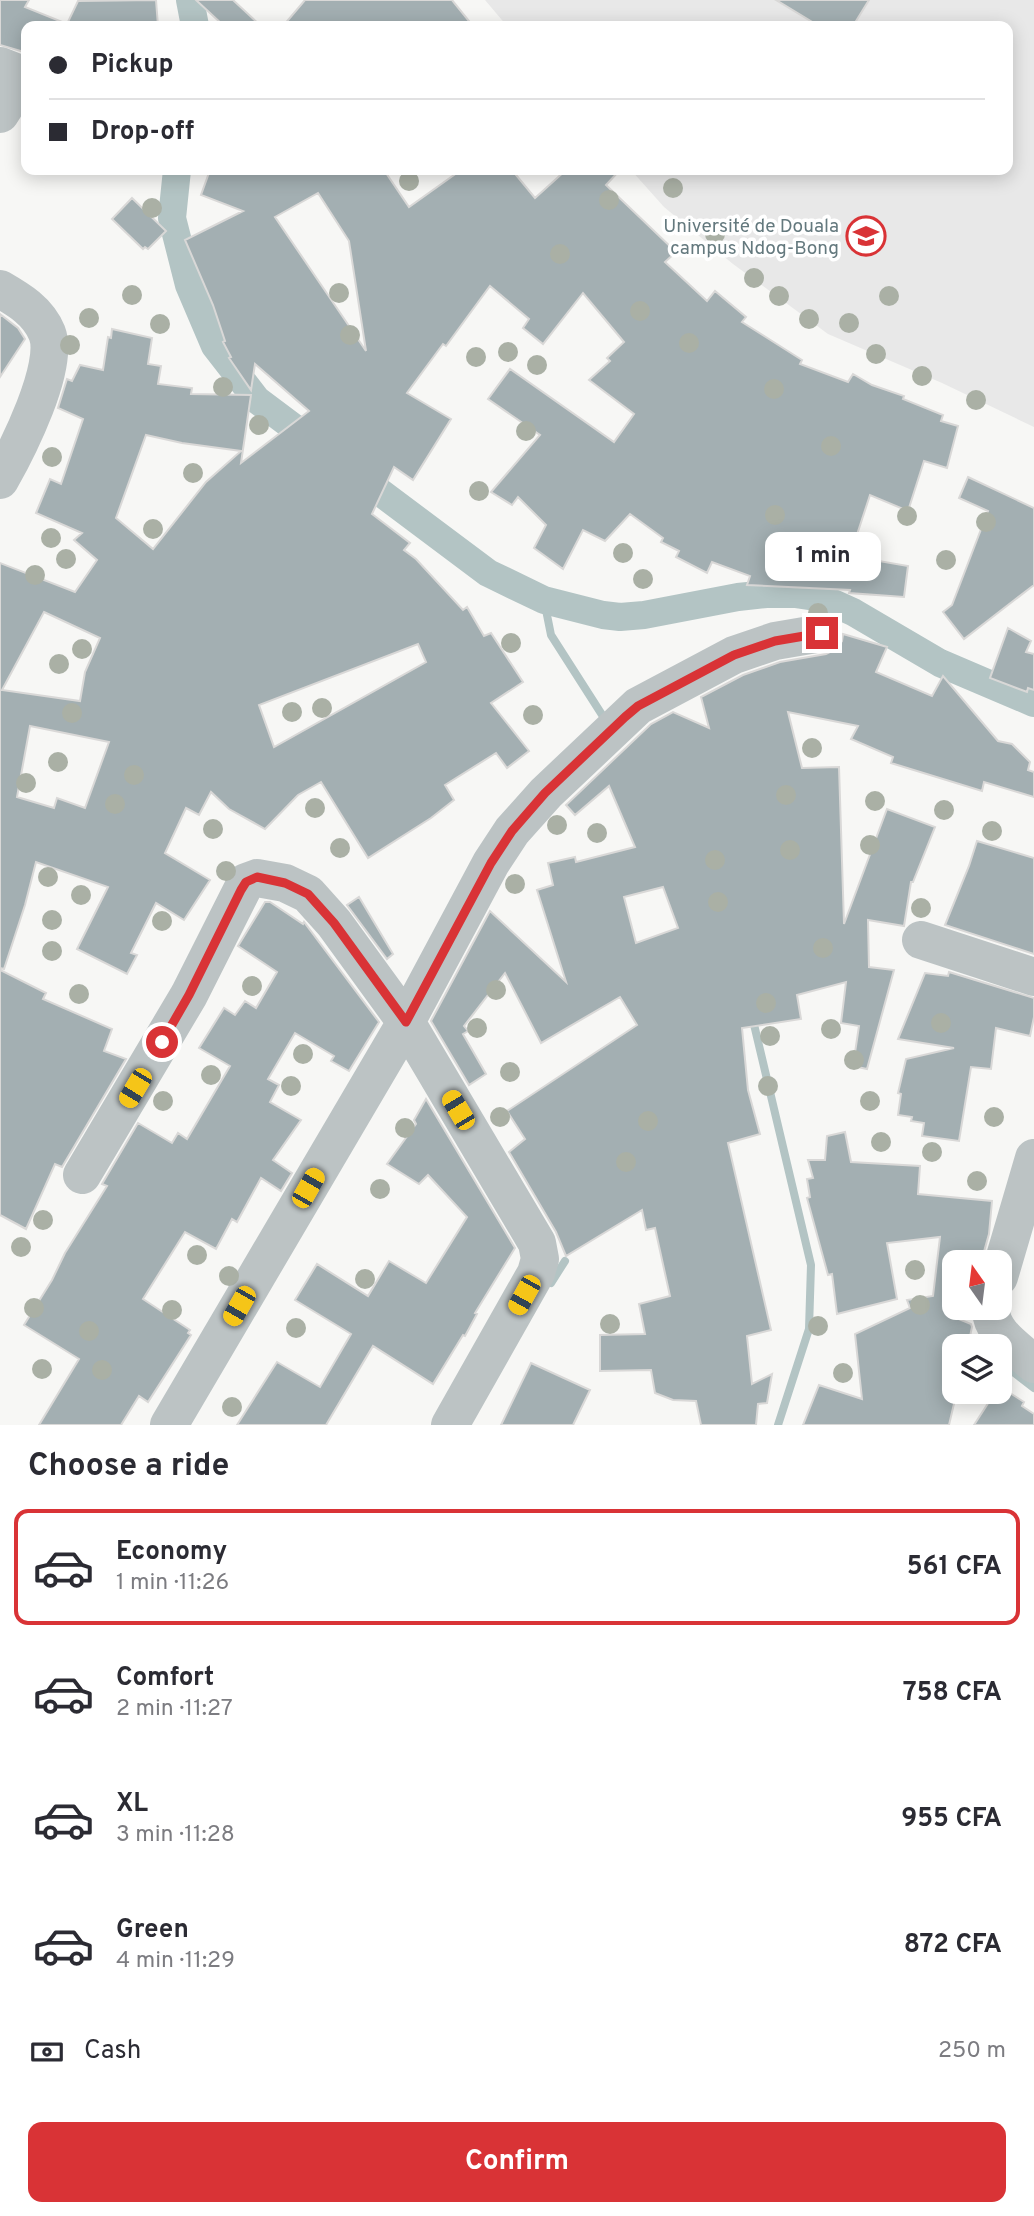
<!DOCTYPE html>
<html lang="en">
<head>
<meta charset="utf-8">
<style>
	body { margin:0; font-family:Overpass,sans-serif; background:#f2f2f3; color:#2b2b33; height:100vh; display:flex; flex-direction:column; font-size:26px; white-space:nowrap }
	* { box-sizing:border-box; margin:0 }
	p { font-size:23px; color:#7c7c81 }
	.icon { flex:none; width:38px; height:38px; fill:none; stroke:currentColor; stroke-width:2; stroke-linecap:round; stroke-linejoin:round }
	.map { position:relative; height:1425px; overflow:hidden }
	.panel { display:flex; flex-direction:column; background:#fff; flex:1 }
	.panel>* { flex:none }
	.hud { position:absolute; left:21px; top:21px; width:992px; height:154px; border-radius:14px; box-shadow:0 4px 18px #0003; display:grid; align-content:center; height:154px; padding:0 28px; background:#fff }
	.needle { width:46px; rotate:346deg }
	.buttons { position:absolute; left:942px; top:1250px; display:grid; gap:14px }
	.buttons a { display:grid; place-items:center; width:70px; height:70px; border-radius:14px; background:#fff; box-shadow:0 4px 18px #0003; font-size:35px }
	.end { position:absolute; width:32px; height:32px; margin:-16px; border:9px solid #d93336; background:#fff; box-shadow:0 0 0 4px #fff }
	.from { border-radius:50% }
	.bubble { position:absolute; height:49px; border-radius:14px; background:#fff; box-shadow:0 4px 18px #0003; font-size:23px; font-weight:700; line-height:49px; text-align:center }
	.car { position:absolute; width:21px; height:42px; margin:-21px -10px; border-radius:9px; box-shadow:0 0 5px 2px #0007; background:linear-gradient(#f5c518 24%,#345 0 40%,#f5c518 0 76%,#345 0 86%,#f5c518 0) }
	.hud b { display:flex; align-items:center; gap:24px; height:66px; font-size:26px }
	.hud b+b { border-top:2px solid #e1e1e2 }
	.hud i { width:18px; height:18px; background:#2b2b33 }
	ul { padding:0; list-style:none }
	li { display:flex; align-items:center; gap:21px; height:116px; margin:0 14px 10px; padding:0 14px; border:4px solid transparent; border-radius:14px }
	li div { flex:1 }
	li b { display:block; font-size:26px }
	li em { font-style:normal; font-weight:700 }
	li.active { border-color:#d93336 }
	li>.icon { width:63px; height:63px; stroke-width:1.5 }
	h2 { padding:0 28px; font-size:32px; line-height:84px }
	.pay { display:flex; align-items:center; gap:18px; height:77px; padding:0 28px; font-size:26px }
	.pay p { margin-inline-start:auto }
	.action { display:flex; gap:14px; margin-top:auto; padding:14px 28px }
	.action a { flex:1; height:80px; border-radius:14px; background:#d93336; color:#fff; font-size:28px; font-weight:700; line-height:80px; text-align:center }
	.map>svg:first-child { display:block }
	.built { fill:#e8e8e8 }
	.lines { fill:none; stroke-linecap:round; stroke-linejoin:round }
	.stream { stroke:#b3c4c4; stroke-width:8 }
	.canal { stroke:#b3c4c4; stroke-width:28 }
	.building { fill:#a3afb2; stroke:#d9d8d7; stroke-width:2; fill-rule:evenodd }
	.minor { stroke:#bcc3c4; stroke-width:38 }
	.tree { fill:#aab0a5 }
	.route { stroke:#d93336; stroke-width:9 }
	.labels { text-anchor:middle; stroke-width:7; stroke-linejoin:round; paint-order:stroke }
	.poi-label { font-size:19px; fill:#64797e; stroke:#fff; text-anchor:end }
</style>
</head>
<body>
<div class="map">
<svg width="1034" height="1425" viewBox="0 0 1034 1425">
	<rect width="100%" height="100%" fill="#f7f7f5"/>
	<path class="built" d="M485,0H1034V427L942,383L828,334L733,264L664,207L631,170H1008V26H507Z"/>
	<g class="lines">
		<path class="stream" d="M544,600L551,635L606,721
			M752,1016L811,1265L809,1329L778,1425
			M551,1283L565,1261
			M999,1361L1034,1388"/>
		<path class="canal" d="M190,0L195,26
			M177,170L172,218L189,285L215,346L257,400L488,573L544,600L603,615L620,617L644,615L738,597L766,594H795L822,598L853,612L940,663L1034,703"/>
	</g>
	<path class="building" d="M0,0H29L25,7L67,24L78,1L156,0L158,26H26L24,52L0,45Z
		M196,0H233L261,26H224Z
		M305,0H452L473,26H283Z
		M776,0H869L853,26H819Z
		M210,170H384L409,207L461,170H512L535,198L566,170H620L606,185L676,252L665,262L707,301L715,291L746,317L742,322L802,360L800,364L848,382L853,374L872,385L904,396L903,399L943,415L941,421L958,426L947,468L924,461L908,511L870,495L850,556L908,566L904,597L849,593L850,590L747,585L750,576L712,562L707,573L676,557L679,551L661,542L663,538L630,514L605,541L583,530L563,569L534,548L546,525L518,497L512,505L491,492L540,435L488,399L510,369L614,442L634,414L589,380L610,361L607,358L624,342L583,293L543,344L523,328L529,319L490,286L446,346L443,344L407,393L451,419L413,480L394,467L372,514L410,543L404,550L416,559L463,610L467,607L484,636L491,633L523,682L491,703L529,751L507,768L496,753L445,785L454,800L431,818L368,858L321,782L298,795L265,829L229,809L211,792L199,815L186,808L165,853L210,880L184,920L156,903L131,953L137,955L127,974L77,949L108,887L36,862L25,905L4,969L0,968V563L75,592L97,560L74,540L82,533L36,513L50,479L61,484L83,419L58,408L67,379L72,381L80,365L103,370L108,337L111,338L112,329L152,338L148,364L161,366L158,384L192,388L191,394L251,395L241,463L309,411L255,364L251,390L229,358L231,357L223,342L225,341L213,305L185,240L243,211L201,195ZM318,193L349,241L366,351L275,217ZM146,435L182,443L241,451L206,482L153,549L116,518ZM44,612L100,638L85,672L80,701L2,690ZM418,644L426,662L274,747L259,705ZM30,726L109,742L85,808L57,798L54,808L17,797Z
		M132,198L166,231L148,249L145,247L143,249L112,219Z
		M0,314L18,328L25,339L0,377Z
		M968,477L1034,508V585L964,639L943,612L952,605L988,511L959,498Z
		M1008,628L1031,641L1026,652L1034,654V690L1028,688L1027,692L990,678Z
		M843,634L887,647L876,672L932,696L943,676L998,741L1012,744L1030,762L1028,770L1034,772V797L984,782L982,791L891,763L893,757L851,739L858,726L788,712L802,768L839,767L844,924L887,809L935,827L913,882H911L904,926L868,920L869,967L894,970L867,1069L853,1066L859,1026L841,1023L846,982L797,995L801,1019L742,1028L748,1090L760,1134L728,1143L771,1330L747,1336L752,1384L772,1374L767,1403L758,1404L756,1425H701L696,1401L673,1400L655,1393L651,1370L600,1371V1335L645,1334L639,1304L670,1296L655,1228L646,1230L642,1210L566,1256L556,1232L509,1152L525,1139L507,1111L637,1025L620,997L541,1043L505,973L464,1026L468,1031L463,1034L486,1074L469,1085L431,1021L490,911L566,982L537,890L553,885L548,863L575,857L576,862L635,847L609,786L575,815L566,805L651,724L673,712L709,728L701,697L743,675L780,662L826,654L836,649L842,641ZM663,887L678,928L636,943L624,897Z
		M977,841L1034,858V954L945,925L969,866Z
		M359,897L393,954L387,959L347,905Z
		M265,902H270L303,924L304,922L379,1022L349,1071L331,1061L334,1056L295,1033L268,1079L279,1085L270,1102L301,1120L273,1160L292,1173L281,1191L261,1178L237,1222L232,1219L216,1249L185,1232L143,1299L190,1330L188,1333L191,1335L148,1402L139,1396L121,1425H39L79,1359L24,1325L52,1280L65,1253L107,1186L102,1184L138,1123L172,1143L178,1133L187,1139L230,1066L199,1048L224,1008L235,1015L245,1001L256,1008L277,972L238,946Z
		M0,970L46,993L43,999L112,1029L104,1051L126,1059L62,1167L55,1164L26,1229L0,1215Z
		M949,972L1034,998V1017L1030,1036L996,1028L991,1069L971,1067L959,1141L922,1136L924,1123L911,1121L912,1117L898,1115L901,1094L898,1093L906,1059L954,1048L898,1039L925,973L948,976Z
		M426,1099L515,1248L475,1313L477,1314L465,1336L463,1335L433,1384L373,1346L326,1425H237L277,1362L320,1387L351,1334L295,1300L317,1264L368,1296L389,1261L426,1283L467,1217L428,1175L419,1184L387,1164L416,1124L414,1120Z
		M845,1132L851,1162L920,1166L918,1194L992,1201L989,1234L981,1262H954V1317L971,1324L972,1327L968,1346H954V1391H957L949,1425H803L819,1385L862,1399L855,1334L910,1308L907,1300L933,1296L940,1237L887,1243L897,1299L837,1314L832,1274L828,1275L807,1198L810,1197L807,1179L813,1178L808,1160H825L827,1136Z
		M531,1363L590,1390L573,1425H501Z
		M999,1386L1024,1402L1022,1406L1034,1414V1425H974L996,1391H999Z"/>
	<g class="lines">
		<path class="minor" d="M0,66L15,72L19,84L0,114
			M0,289C19,300 38,311 47,333C60,366 17,450 0,480
			M921,940L1034,977
			M82,1175L189,995L246,882L257,878L285,883L308,894L334,923L406,1022L537,1243L540,1259L536,1273L450,1425
			M999,1277L1034,1158
			M991,1307C989,1332 1018,1349 1034,1364
			M169,1425L406,1022L491,863L512,831L546,793L638,706L734,655L775,641L822,633"/>
	</g>
	<g class="tree">
		<circle cx="409" cy="181" r="10"/>
		<circle cx="673" cy="188" r="10"/>
		<circle cx="609" cy="200" r="10"/>
		<circle cx="152" cy="208" r="10"/>
		<circle cx="715" cy="234" r="10"/>
		<circle cx="560" cy="254" r="10"/>
		<circle cx="754" cy="278" r="10"/>
		<circle cx="339" cy="293" r="10"/>
		<circle cx="132" cy="295" r="10"/>
		<circle cx="779" cy="296" r="10"/>
		<circle cx="889" cy="296" r="10"/>
		<circle cx="640" cy="311" r="10"/>
		<circle cx="89" cy="318" r="10"/>
		<circle cx="809" cy="319" r="10"/>
		<circle cx="849" cy="323" r="10"/>
		<circle cx="160" cy="324" r="10"/>
		<circle cx="350" cy="335" r="10"/>
		<circle cx="689" cy="343" r="10"/>
		<circle cx="70" cy="345" r="10"/>
		<circle cx="508" cy="352" r="10"/>
		<circle cx="876" cy="354" r="10"/>
		<circle cx="476" cy="357" r="10"/>
		<circle cx="537" cy="365" r="10"/>
		<circle cx="922" cy="376" r="10"/>
		<circle cx="223" cy="387" r="10"/>
		<circle cx="774" cy="389" r="10"/>
		<circle cx="976" cy="400" r="10"/>
		<circle cx="259" cy="425" r="10"/>
		<circle cx="526" cy="431" r="10"/>
		<circle cx="831" cy="446" r="10"/>
		<circle cx="52" cy="457" r="10"/>
		<circle cx="193" cy="473" r="10"/>
		<circle cx="479" cy="491" r="10"/>
		<circle cx="775" cy="515" r="10"/>
		<circle cx="907" cy="516" r="10"/>
		<circle cx="986" cy="522" r="10"/>
		<circle cx="153" cy="529" r="10"/>
		<circle cx="51" cy="538" r="10"/>
		<circle cx="623" cy="553" r="10"/>
		<circle cx="66" cy="559" r="10"/>
		<circle cx="946" cy="560" r="10"/>
		<circle cx="35" cy="575" r="10"/>
		<circle cx="643" cy="579" r="10"/>
		<circle cx="818" cy="613" r="10"/>
		<circle cx="511" cy="643" r="10"/>
		<circle cx="82" cy="649" r="10"/>
		<circle cx="59" cy="664" r="10"/>
		<circle cx="322" cy="708" r="10"/>
		<circle cx="292" cy="712" r="10"/>
		<circle cx="72" cy="713" r="10"/>
		<circle cx="533" cy="715" r="10"/>
		<circle cx="812" cy="748" r="10"/>
		<circle cx="58" cy="762" r="10"/>
		<circle cx="134" cy="775" r="10"/>
		<circle cx="26" cy="783" r="10"/>
		<circle cx="786" cy="795" r="10"/>
		<circle cx="875" cy="801" r="10"/>
		<circle cx="115" cy="804" r="10"/>
		<circle cx="315" cy="808" r="10"/>
		<circle cx="944" cy="810" r="10"/>
		<circle cx="557" cy="825" r="10"/>
		<circle cx="213" cy="829" r="10"/>
		<circle cx="992" cy="831" r="10"/>
		<circle cx="597" cy="833" r="10"/>
		<circle cx="870" cy="845" r="10"/>
		<circle cx="340" cy="848" r="10"/>
		<circle cx="790" cy="850" r="10"/>
		<circle cx="715" cy="860" r="10"/>
		<circle cx="226" cy="871" r="10"/>
		<circle cx="48" cy="877" r="10"/>
		<circle cx="515" cy="884" r="10"/>
		<circle cx="81" cy="895" r="10"/>
		<circle cx="718" cy="902" r="10"/>
		<circle cx="921" cy="908" r="10"/>
		<circle cx="52" cy="920" r="10"/>
		<circle cx="162" cy="921" r="10"/>
		<circle cx="823" cy="948" r="10"/>
		<circle cx="52" cy="951" r="10"/>
		<circle cx="252" cy="986" r="10"/>
		<circle cx="496" cy="990" r="10"/>
		<circle cx="79" cy="994" r="10"/>
		<circle cx="766" cy="1003" r="10"/>
		<circle cx="941" cy="1023" r="10"/>
		<circle cx="477" cy="1028" r="10"/>
		<circle cx="831" cy="1029" r="10"/>
		<circle cx="770" cy="1036" r="10"/>
		<circle cx="303" cy="1054" r="10"/>
		<circle cx="854" cy="1060" r="10"/>
		<circle cx="510" cy="1072" r="10"/>
		<circle cx="211" cy="1075" r="10"/>
		<circle cx="291" cy="1086" r="10"/>
		<circle cx="768" cy="1086" r="10"/>
		<circle cx="163" cy="1101" r="10"/>
		<circle cx="870" cy="1101" r="10"/>
		<circle cx="500" cy="1117" r="10"/>
		<circle cx="994" cy="1117" r="10"/>
		<circle cx="648" cy="1121" r="10"/>
		<circle cx="405" cy="1128" r="10"/>
		<circle cx="881" cy="1142" r="10"/>
		<circle cx="932" cy="1152" r="10"/>
		<circle cx="626" cy="1162" r="10"/>
		<circle cx="977" cy="1181" r="10"/>
		<circle cx="380" cy="1189" r="10"/>
		<circle cx="43" cy="1220" r="10"/>
		<circle cx="21" cy="1247" r="10"/>
		<circle cx="197" cy="1255" r="10"/>
		<circle cx="915" cy="1270" r="10"/>
		<circle cx="229" cy="1276" r="10"/>
		<circle cx="365" cy="1279" r="10"/>
		<circle cx="920" cy="1305" r="10"/>
		<circle cx="34" cy="1308" r="10"/>
		<circle cx="172" cy="1310" r="10"/>
		<circle cx="610" cy="1324" r="10"/>
		<circle cx="818" cy="1326" r="10"/>
		<circle cx="296" cy="1328" r="10"/>
		<circle cx="89" cy="1331" r="10"/>
		<circle cx="42" cy="1369" r="10"/>
		<circle cx="102" cy="1370" r="10"/>
		<circle cx="843" cy="1373" r="10"/>
		<circle cx="232" cy="1407" r="10"/>
	</g>
	<g class="lines">
		<path class="route" d="M162,1042L189,995L241,890L246,882L257,877L285,883L308,894L334,923L406,1022L491,863L512,831L545,793L625,717L638,706L734,655L775,641L822,633"/>
	</g>
	<defs>
		<g id="university-ring" transform="scale(2.0125)"><circle r="9.5" fill="#fff" stroke="#d93336" stroke-width="1.5"/><path d="M0-5L7-2L0 1L-7-2ZM-4 1L0 2.5L4 1V4Q0 6-4 4Z" fill="#d93336"/></g>
	</defs>
	<g fill-rule="evenodd">
		<use href="#university-ring" x="866" y="236"/>
	</g>
	<g class="labels">
		<g class="poi-label">
			<text x="839" y="232">Université de Douala<tspan x="839" dy="22">campus Ndog-Bong</tspan></text>
		</g>
	</g>
</svg>
<div class="buttons">
<a><svg class="needle" viewBox="-14 -14 28 28"><path d="M0-13l5 13h-10z" fill="#e53935"/><path d="M0 13l5-13h-10z" fill="#7c7c81"/></svg></a>
<a><svg class="icon" aria-label="layers" viewBox="0 0 24 24"><path d="M12 4l9 5-9 5-9-5zM3 14l9 5 9-5"/></svg></a>
</div>
<i class="end from" style="left:162px;top:1042px"></i>
<i class="end" style="left:822px;top:633px"></i>
<div class="bubble" style="left:765px;top:532px;width:116px">1 min</div>
<i class="car" style="left:135px;top:1088px;rotate:211deg"></i>
<i class="car" style="left:458px;top:1110px;rotate:329deg"></i>
<i class="car" style="left:308px;top:1188px;rotate:30deg"></i>
<i class="car" style="left:524px;top:1295px;rotate:209deg"></i>
<i class="car" style="left:239px;top:1306px;rotate:210deg"></i>
<div class="hud">
<b><i class="from"></i>Pickup</b>
<b><i></i>Drop-off</b>
</div>
</div>
<section class="panel">
<h2>Choose a ride</h2>
<ul>
<li class="active"><svg class="icon" aria-label="car" viewBox="0 0 24 24"><path d="M5 17H2v-5l4-1 3-4h7l3 4 3 1v5h-3M9 17h6M6 11h13"/><circle cx="7" cy="17" r="2"/><circle cx="17" cy="17" r="2"/></svg><div><b>Economy</b><p>1 min · 11:26</p></div><em>561 CFA</em></li>
<li><svg class="icon" aria-label="car" viewBox="0 0 24 24"><path d="M5 17H2v-5l4-1 3-4h7l3 4 3 1v5h-3M9 17h6M6 11h13"/><circle cx="7" cy="17" r="2"/><circle cx="17" cy="17" r="2"/></svg><div><b>Comfort</b><p>2 min · 11:27</p></div><em>758 CFA</em></li>
<li><svg class="icon" aria-label="car" viewBox="0 0 24 24"><path d="M5 17H2v-5l4-1 3-4h7l3 4 3 1v5h-3M9 17h6M6 11h13"/><circle cx="7" cy="17" r="2"/><circle cx="17" cy="17" r="2"/></svg><div><b>XL</b><p>3 min · 11:28</p></div><em>955 CFA</em></li>
<li><svg class="icon" aria-label="car" viewBox="0 0 24 24"><path d="M5 17H2v-5l4-1 3-4h7l3 4 3 1v5h-3M9 17h6M6 11h13"/><circle cx="7" cy="17" r="2"/><circle cx="17" cy="17" r="2"/></svg><div><b>Green</b><p>4 min · 11:29</p></div><em>872 CFA</em></li>
</ul>
<div class="pay"><svg class="icon" aria-label="cash" viewBox="0 0 24 24"><path d="M3 7h18v10H3z"/><circle cx="12" cy="12" r="2"/></svg>Cash<p>250 m</p></div>
<div class="action"><a>Confirm</a></div>
</section>
</body>
</html>
